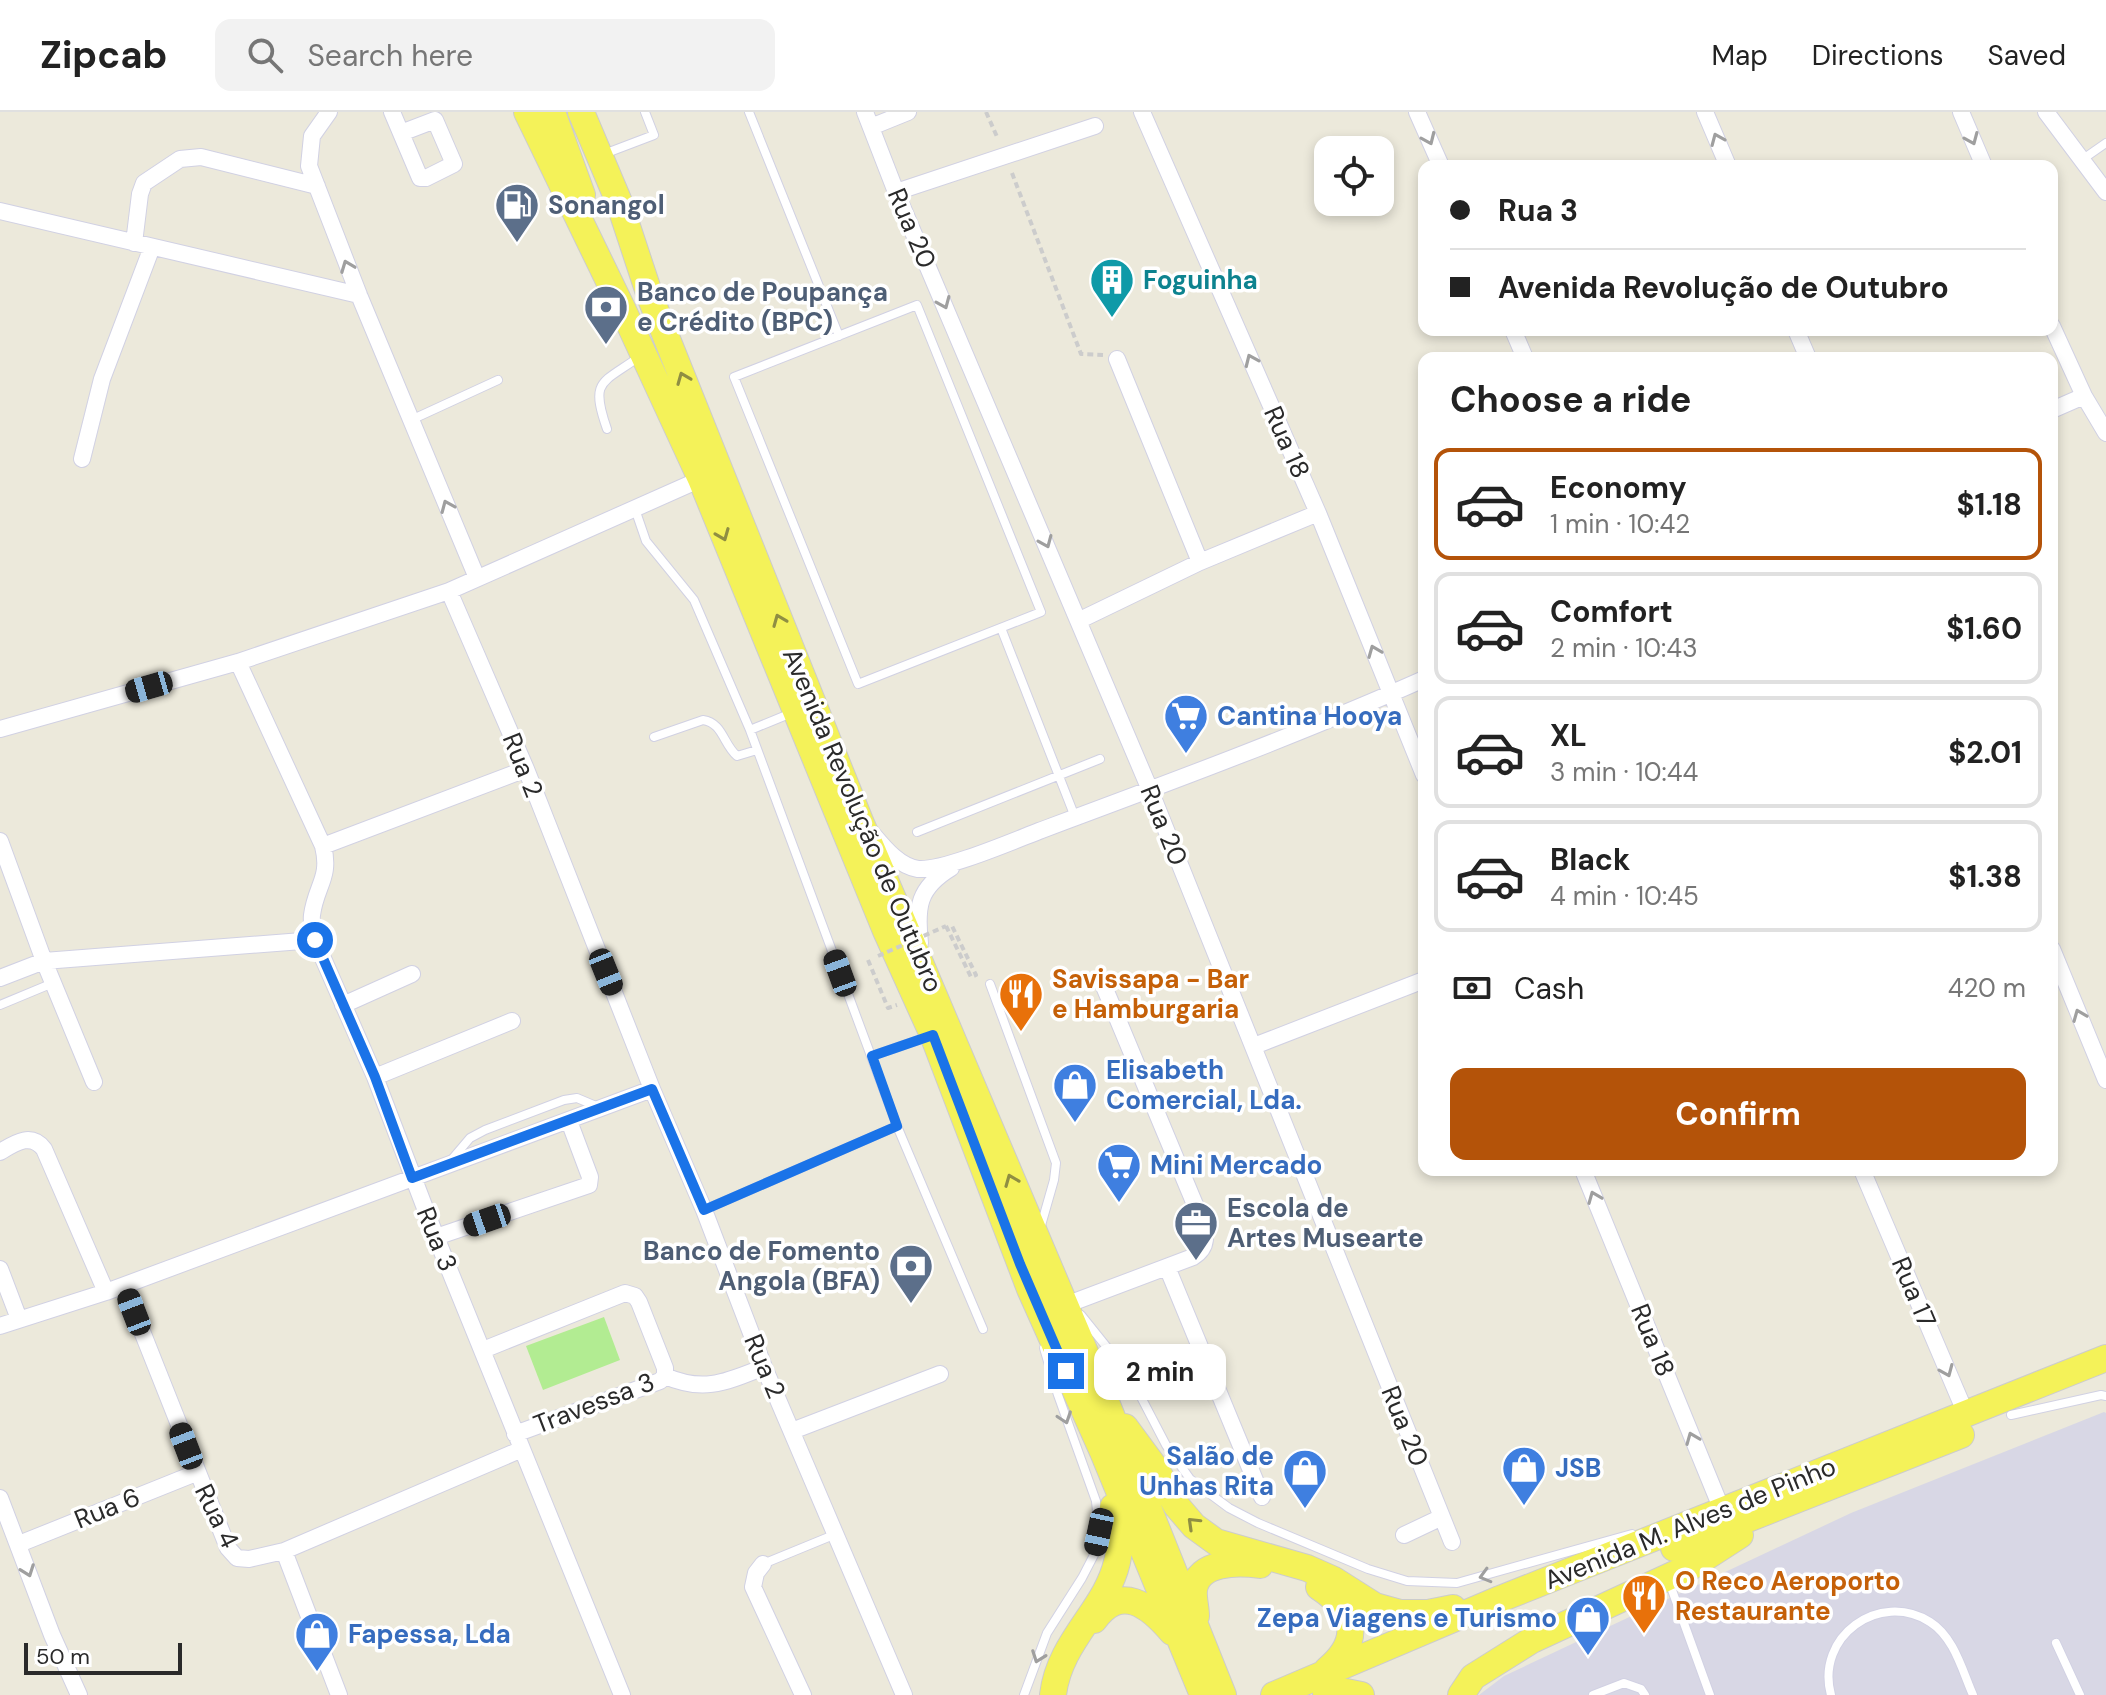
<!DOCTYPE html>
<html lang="en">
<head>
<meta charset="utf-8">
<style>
	body { margin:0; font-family:"DM Sans",sans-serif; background:#f2f2f2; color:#222; height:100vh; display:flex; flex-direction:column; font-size:30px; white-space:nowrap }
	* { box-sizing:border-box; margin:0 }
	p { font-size:26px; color:#767676 }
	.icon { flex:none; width:44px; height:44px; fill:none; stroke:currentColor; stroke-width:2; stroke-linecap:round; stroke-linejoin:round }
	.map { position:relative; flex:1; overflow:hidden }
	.panel { position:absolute; left:1418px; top:240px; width:640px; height:824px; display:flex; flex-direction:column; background:#fff; border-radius:16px; box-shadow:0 4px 12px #0003 }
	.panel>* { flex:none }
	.hud { position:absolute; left:1418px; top:48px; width:640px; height:176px; border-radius:16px; box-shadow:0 4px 12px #0003; display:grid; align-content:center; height:176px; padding:0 32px; background:#fff }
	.tools { position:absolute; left:1314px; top:24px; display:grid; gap:16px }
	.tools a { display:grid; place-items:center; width:80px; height:80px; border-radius:16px; background:#fff; box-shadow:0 4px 12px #0003; font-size:40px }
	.scale { position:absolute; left:24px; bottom:20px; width:158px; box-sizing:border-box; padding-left:8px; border:4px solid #2a2a2a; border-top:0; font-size:22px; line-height:28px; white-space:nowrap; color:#2a2a2a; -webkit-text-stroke:6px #fff; paint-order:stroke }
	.end { position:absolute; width:36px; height:36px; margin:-18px; border:10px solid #1a73e8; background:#fff; box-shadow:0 0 0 4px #fff }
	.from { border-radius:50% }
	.bubble { position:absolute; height:56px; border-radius:16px; background:#fff; box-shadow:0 4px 12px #0003; font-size:26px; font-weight:700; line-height:56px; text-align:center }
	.car { position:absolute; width:24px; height:48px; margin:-24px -12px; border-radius:10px; box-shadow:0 0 6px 2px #0007; background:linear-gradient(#222 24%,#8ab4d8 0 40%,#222 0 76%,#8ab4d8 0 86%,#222 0) }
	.hud b { display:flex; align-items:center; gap:28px; height:76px; font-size:30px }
	.hud b+b { border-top:2px solid #e0e0e0 }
	.hud i { width:20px; height:20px; background:#222 }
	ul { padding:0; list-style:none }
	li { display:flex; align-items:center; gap:24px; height:112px; margin:0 16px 12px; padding:0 16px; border:4px solid #e0e0e0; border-radius:16px }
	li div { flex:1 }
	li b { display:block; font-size:30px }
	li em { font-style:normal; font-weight:700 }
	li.current { border-color:#b45309 }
	li>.icon { width:72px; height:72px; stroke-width:1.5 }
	h2 { padding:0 32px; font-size:36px; line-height:96px }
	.pay { display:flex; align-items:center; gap:20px; height:88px; padding:0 32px; font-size:30px }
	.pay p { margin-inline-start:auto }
	.cta { display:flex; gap:16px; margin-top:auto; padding:16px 32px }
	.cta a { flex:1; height:92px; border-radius:16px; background:#b45309; color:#fff; font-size:32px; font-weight:700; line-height:92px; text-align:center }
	header { display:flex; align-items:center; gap:48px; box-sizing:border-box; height:112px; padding:0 40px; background:#fff; border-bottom:2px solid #e0e0e0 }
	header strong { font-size:38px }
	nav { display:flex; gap:44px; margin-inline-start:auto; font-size:28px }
	.search { width:560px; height:72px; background:#f2f2f2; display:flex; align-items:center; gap:20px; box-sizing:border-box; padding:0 28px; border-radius:16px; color:#767676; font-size:30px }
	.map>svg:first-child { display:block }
	.airport { fill:#d8d7e5 }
	.pitch { fill:#b2ec92 }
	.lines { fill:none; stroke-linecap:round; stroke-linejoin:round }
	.service-casing { stroke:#d1d1e3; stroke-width:10 }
	.minor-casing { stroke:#d1d1e3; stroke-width:18 }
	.primary-casing { stroke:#ccc; stroke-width:28 }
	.path { stroke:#ccc; stroke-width:4; stroke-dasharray:6 4; stroke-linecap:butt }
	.service { stroke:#fff; stroke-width:8 }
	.minor { stroke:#fff; stroke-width:16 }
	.primary { stroke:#f4f259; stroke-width:26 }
	.path-bridge { stroke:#ccc; stroke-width:4; stroke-dasharray:6 4; stroke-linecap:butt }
	.oneway { stroke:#9f9f9f }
	.oneway2 { stroke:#8f8e42 }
	.route { stroke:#1a73e8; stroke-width:10 }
	.labels { text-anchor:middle; stroke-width:7; stroke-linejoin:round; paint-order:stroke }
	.service-label { font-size:26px; font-weight:bold; fill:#4e5e75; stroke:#fff; text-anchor:start }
	.street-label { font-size:26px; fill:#2a2a2a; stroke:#fff }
	.culture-label { font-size:26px; font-weight:bold; fill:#0d838f; stroke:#fff; text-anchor:start }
	.shop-label { font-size:26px; font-weight:bold; fill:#366cbe; stroke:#fff; text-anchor:start }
	.food-label { font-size:26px; font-weight:bold; fill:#c56008; stroke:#fff; text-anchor:start }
</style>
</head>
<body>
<header>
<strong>Zipcab</strong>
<div class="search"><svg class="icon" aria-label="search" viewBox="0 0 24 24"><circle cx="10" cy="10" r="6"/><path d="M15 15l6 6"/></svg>Search here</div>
<nav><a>Map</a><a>Directions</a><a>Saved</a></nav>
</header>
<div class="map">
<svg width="2106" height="1583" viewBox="0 0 2106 1583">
	<rect width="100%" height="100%" fill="#ece9db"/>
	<path class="airport" d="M2104,1300L2106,1301V1583H1479L1504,1564L1851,1401Z"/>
	<path class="pitch" d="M604,1205L620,1248L543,1278L526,1234Z"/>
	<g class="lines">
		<g class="service-casing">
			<path id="service" d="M749,0L839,224
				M604,42L654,23L645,0
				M2083,47L2106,31
				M917,193L1041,500L858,572L734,265Z
				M411,308L498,268
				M607,317C590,268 601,272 639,245
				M635,397L646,429L694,488L750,618L897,1014L983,1217
				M1001,516L1075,705
				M750,618L794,600
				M654,625L703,608C723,611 723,632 737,644L757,638
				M917,720L1100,647
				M990,872L1056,1051L1054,1068L1040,1117
				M0,893L53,871
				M872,944L927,925
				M453,1046L470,1026L485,1018L564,988L577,986L596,994
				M704,1098L897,1014
				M1081,1203L1130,1264L1166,1333L1190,1367L1229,1396L1258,1411L1368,1457L1407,1469L1457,1471L1632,1422
				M2011,1303L2101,1283L2106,1284
				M763,1452L836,1422
				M1668,1467L1710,1583
				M2056,1531L2080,1583
				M1024,1583L1047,1521L1082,1466L1095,1441L1099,1420L1096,1389L1058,1283L1044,1236
				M1593,1583L1624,1571L1641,1577L1645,1583
				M1831,1583C1815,1525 1879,1478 1930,1510C1954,1525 1962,1558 1973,1583"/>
		</g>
		<g class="minor-casing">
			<path id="minor" d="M329,0L312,24L309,54L359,183L477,466
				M392,0L420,66H426L454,52L435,8L401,21
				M865,0L896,80L1150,678L1452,1430
				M1142,0L1318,401L1424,663
				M1417,0L1441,54
				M1705,0L1728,54
				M1961,0L1984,54
				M2046,0L2106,80
				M871,15L908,0
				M896,80L1095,14
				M0,99L359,183
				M134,131L140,82L144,71L180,47L201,45L317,74
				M2052,214L2084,284L2106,321
				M1513,218L1525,246
				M1796,218L1808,246
				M1117,247L1200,450
				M2052,298L2084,284
				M82,347L102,267L152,135
				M449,479L526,657L652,977L704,1098L764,1255L904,1583
				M1080,508L1200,450L1318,401
				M238,550L323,734
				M0,617L238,550L449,479L701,367
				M526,657L323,734C331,766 316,773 312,803C311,811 313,820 315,828L375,965L436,1125L622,1583
				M871,720C883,734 898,754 918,757C943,759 1013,729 1039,719C1168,671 1298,623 1424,567
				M0,729L44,849L94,970
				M920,831C916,795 918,776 951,756
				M2052,837L2106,968
				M0,866L44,849L315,828
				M343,893L412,862
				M1254,934L1424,868
				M375,965L512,909
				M0,1040C15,1031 31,1020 44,1037L106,1180
				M1583,1058L1722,1398
				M1862,1058L1966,1302
				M436,1125L589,1073L590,1065L569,1009
				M1167,1155L1262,1385
				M0,1157L19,1207
				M124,1174L228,1436L237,1446L249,1447L284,1439L520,1338
				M1071,1191L1193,1145C1209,1135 1206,1123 1201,1107L1103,872
				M0,1214L106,1180L652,977
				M483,1238L625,1181L635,1184L639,1190L665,1256V1264L660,1269L515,1322
				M665,1264C704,1281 726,1270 764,1255
				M792,1319L940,1262
				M0,1386L52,1523L79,1583
				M1404,1423L1442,1405
				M19,1432L196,1361
				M284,1439L339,1583
				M763,1452L756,1461L753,1475L803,1583"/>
		</g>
		<g class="primary-casing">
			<path id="primary" d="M527,0L623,198L701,367L886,819L933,923L1030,1177L1103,1340L1203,1583
				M552,0L582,83
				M581,0L619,90L651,187L860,709L1104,1285L1223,1583
				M1125,1315L1156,1357L1176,1393L1194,1414L1216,1430L1307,1456L1334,1468L1375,1494L1400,1501H1428L1453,1496
				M1674,1436L1961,1323
				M1319,1475C1355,1499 1363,1528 1327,1558
				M1196,1504C1196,1496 1193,1486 1194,1478C1197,1449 1239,1450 1260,1453
				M1094,1508C1121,1471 1149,1493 1172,1520
				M1326,1581L1346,1580L1361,1583
				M1053,1583C1059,1529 1106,1498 1117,1450C1122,1432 1116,1413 1113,1395
				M1274,1583L1500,1487L2106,1246
				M1461,1583L1473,1565L1532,1528L1692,1454L1740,1423"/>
		</g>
		<path class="path" d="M986,0L998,27
			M1012,61L1081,242L1103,243
			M946,814L971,865L976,863L952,814
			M868,848L888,896L897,893"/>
		<use href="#service" class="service"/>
		<use href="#minor" class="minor"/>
		<use href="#primary" class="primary"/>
		<path class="path-bridge" d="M878,844L946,814"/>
	</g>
	<defs><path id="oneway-chevron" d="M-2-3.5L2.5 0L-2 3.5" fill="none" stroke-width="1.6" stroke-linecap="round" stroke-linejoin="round" transform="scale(2)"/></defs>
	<g class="oneway">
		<use href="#oneway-chevron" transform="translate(1429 27) rotate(66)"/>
		<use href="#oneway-chevron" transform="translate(1717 27) rotate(-113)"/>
		<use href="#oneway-chevron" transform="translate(1972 27) rotate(67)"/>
		<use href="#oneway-chevron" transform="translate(347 154) rotate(-111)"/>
		<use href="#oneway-chevron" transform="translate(944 191) rotate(67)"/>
		<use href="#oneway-chevron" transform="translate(1251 248) rotate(-114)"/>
		<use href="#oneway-chevron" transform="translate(447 394) rotate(-113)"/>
		<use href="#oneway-chevron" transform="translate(1046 430) rotate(67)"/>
		<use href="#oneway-chevron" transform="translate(1374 539) rotate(-112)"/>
		<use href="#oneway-chevron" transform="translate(2079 903) rotate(-112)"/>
		<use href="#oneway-chevron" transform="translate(1594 1085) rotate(-112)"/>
		<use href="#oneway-chevron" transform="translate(1947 1259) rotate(67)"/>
		<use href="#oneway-chevron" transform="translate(1065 1306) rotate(71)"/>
		<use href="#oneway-chevron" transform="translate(1692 1326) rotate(-112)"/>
		<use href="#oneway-chevron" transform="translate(28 1459) rotate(70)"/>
		<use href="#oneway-chevron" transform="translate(1485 1464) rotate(164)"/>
		<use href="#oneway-chevron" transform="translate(1038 1545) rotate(110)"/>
	</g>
	<g class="oneway2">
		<use href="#oneway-chevron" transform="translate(683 266) rotate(-112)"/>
		<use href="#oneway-chevron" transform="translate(723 423) rotate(68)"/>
		<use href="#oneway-chevron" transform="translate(779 508) rotate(-112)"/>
		<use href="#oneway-chevron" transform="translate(1011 1068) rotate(-112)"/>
		<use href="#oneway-chevron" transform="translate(1193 1411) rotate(-136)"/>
	</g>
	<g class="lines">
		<path class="route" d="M315,828L375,965L412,1066L652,977L704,1098L897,1014L872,944L933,923L1020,1152L1066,1259"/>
	</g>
	<defs>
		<g id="fuel-pin" transform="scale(2.3)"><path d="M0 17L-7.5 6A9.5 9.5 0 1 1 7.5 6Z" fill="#5c6f8a" stroke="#fff"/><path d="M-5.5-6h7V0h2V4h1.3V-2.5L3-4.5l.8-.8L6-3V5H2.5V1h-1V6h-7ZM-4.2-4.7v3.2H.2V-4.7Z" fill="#fff"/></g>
		<g id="building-pin" transform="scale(2.3)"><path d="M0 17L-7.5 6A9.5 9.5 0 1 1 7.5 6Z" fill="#0f9aa8" stroke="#fff"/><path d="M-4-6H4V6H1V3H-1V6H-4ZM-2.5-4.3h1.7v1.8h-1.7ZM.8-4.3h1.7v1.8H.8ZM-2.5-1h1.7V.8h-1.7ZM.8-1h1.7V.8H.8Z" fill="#fff"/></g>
		<g id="bank-pin" transform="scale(2.3)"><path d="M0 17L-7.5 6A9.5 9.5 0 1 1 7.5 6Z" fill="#5c6f8a" stroke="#fff"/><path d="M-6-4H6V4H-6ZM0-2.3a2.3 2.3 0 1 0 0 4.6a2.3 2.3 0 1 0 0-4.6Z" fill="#fff"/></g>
		<g id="supermarket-pin" transform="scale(2.3)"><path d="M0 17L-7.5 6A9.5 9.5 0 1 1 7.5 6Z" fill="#3f7fe0" stroke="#fff"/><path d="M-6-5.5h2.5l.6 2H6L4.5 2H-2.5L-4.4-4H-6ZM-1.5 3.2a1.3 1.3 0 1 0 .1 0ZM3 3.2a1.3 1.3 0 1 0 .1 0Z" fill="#fff"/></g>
		<g id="restaurant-pin" transform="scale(2.3)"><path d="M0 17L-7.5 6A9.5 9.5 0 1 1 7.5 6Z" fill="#e8710a" stroke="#fff"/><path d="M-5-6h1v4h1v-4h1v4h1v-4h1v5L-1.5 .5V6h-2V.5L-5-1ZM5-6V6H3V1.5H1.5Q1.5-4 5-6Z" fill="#fff"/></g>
		<g id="shop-pin" transform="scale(2.3)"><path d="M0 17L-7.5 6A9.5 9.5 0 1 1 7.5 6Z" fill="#3f7fe0" stroke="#fff"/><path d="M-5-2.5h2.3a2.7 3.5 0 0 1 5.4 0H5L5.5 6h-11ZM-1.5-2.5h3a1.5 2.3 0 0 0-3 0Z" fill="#fff"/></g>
		<g id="office-pin" transform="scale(2.3)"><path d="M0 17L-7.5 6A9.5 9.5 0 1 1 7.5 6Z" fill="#5c6f8a" stroke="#fff"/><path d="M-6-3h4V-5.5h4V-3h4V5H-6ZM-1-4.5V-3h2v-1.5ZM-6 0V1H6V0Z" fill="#fff"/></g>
	</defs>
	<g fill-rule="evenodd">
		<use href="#fuel-pin" x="517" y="93"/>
		<use href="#building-pin" x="1112" y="168"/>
		<use href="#bank-pin" x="606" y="195"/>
		<use href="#supermarket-pin" x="1186" y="604"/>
		<use href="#restaurant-pin" x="1021" y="882"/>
		<use href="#shop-pin" x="1075" y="973"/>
		<use href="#supermarket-pin" x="1119" y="1053"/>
		<use href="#office-pin" x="1196" y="1111"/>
		<use href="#bank-pin" x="911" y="1154"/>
		<use href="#shop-pin" x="1524" y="1356"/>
		<use href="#shop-pin" x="1305" y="1359"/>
		<use href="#restaurant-pin" x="1644" y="1484"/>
		<use href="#shop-pin" x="1588" y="1506"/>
		<use href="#shop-pin" x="317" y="1522"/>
	</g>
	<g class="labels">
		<g class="service-label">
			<text x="548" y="102">Sonangol</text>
			<text x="637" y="189">Banco de Poupança<tspan x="637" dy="30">e Crédito (BPC)</tspan></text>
			<text x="1227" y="1105">Escola de<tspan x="1227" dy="30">Artes Musearte</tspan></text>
			<text x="880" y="1148" text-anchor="end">Banco de Fomento<tspan x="880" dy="30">Angola (BFA)</tspan></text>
		</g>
		<g class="street-label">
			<text transform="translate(912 116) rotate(67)" y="9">Rua 20</text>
			<text transform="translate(1287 330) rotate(66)" y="9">Rua 18</text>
			<text transform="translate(523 653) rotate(68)" y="9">Rua 2</text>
			<text transform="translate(863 708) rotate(67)" y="9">Avenida Revolução de Outubro</text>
			<text transform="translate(1164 713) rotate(68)" y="9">Rua 20</text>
			<text transform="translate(437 1127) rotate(68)" y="9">Rua 3</text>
			<text transform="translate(1914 1180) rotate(67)" y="9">Rua 17</text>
			<text transform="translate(1653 1228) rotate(68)" y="9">Rua 18</text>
			<text transform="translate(765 1254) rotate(67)" y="9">Rua 2</text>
			<text transform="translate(594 1291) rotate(-21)" y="9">Travessa 3</text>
			<text transform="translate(1405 1314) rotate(68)" y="9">Rua 20</text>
			<text transform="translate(107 1396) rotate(-22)" y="9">Rua 6</text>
			<text transform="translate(217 1404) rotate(64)" y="9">Rua 4</text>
			<text transform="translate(1690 1411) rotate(-22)" y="9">Avenida M. Alves de Pinho</text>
		</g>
		<g class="culture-label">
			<text x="1143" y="177">Foguinha</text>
		</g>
		<g class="shop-label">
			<text x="1217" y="613">Cantina Hooya</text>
			<text x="1106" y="967">Elisabeth<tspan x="1106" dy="30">Comercial, Lda.</tspan></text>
			<text x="1150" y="1062">Mini Mercado</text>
			<text x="1274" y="1353" text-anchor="end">Salão de<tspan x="1274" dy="30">Unhas Rita</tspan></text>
			<text x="1555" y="1365">JSB</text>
			<text x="1557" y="1515" text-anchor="end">Zepa Viagens e Turismo</text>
			<text x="348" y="1531">Fapessa, Lda</text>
		</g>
		<g class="food-label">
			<text x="1052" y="876">Savissapa - Bar<tspan x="1052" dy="30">e Hamburgaria</tspan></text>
			<text x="1675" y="1478">O Reco Aeroporto<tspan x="1675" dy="30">Restaurante</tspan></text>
		</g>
	</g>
</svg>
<div class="tools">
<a><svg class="icon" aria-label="locate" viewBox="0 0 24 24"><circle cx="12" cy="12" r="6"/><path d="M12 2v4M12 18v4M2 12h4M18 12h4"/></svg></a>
</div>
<div class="scale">50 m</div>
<i class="end from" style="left:315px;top:828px"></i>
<i class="end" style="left:1066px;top:1259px"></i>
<div class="bubble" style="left:1094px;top:1232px;width:132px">2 min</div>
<i class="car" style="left:149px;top:575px;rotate:254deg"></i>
<i class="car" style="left:606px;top:860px;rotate:158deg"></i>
<i class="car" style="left:840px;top:861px;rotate:340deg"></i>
<i class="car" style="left:487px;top:1108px;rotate:251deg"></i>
<i class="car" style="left:134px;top:1200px;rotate:339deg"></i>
<i class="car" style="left:186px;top:1334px;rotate:339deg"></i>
<i class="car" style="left:1099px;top:1420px;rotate:192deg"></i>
<div class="hud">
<b><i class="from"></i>Rua 3</b>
<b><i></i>Avenida Revolução de Outubro</b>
</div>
<section class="panel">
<h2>Choose a ride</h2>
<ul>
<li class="current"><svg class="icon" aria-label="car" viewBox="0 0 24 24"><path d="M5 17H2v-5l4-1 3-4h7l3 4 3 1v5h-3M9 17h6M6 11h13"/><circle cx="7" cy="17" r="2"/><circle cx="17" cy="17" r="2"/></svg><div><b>Economy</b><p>1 min · 10:42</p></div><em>$1.18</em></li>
<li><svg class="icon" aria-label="car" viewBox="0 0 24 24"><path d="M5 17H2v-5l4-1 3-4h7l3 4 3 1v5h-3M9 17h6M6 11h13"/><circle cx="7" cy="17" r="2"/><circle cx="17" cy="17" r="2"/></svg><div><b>Comfort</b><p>2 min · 10:43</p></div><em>$1.60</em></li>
<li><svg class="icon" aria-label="car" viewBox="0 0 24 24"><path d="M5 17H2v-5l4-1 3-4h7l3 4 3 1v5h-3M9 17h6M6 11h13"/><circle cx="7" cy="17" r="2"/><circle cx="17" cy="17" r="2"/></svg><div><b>XL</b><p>3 min · 10:44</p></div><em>$2.01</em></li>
<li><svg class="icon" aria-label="car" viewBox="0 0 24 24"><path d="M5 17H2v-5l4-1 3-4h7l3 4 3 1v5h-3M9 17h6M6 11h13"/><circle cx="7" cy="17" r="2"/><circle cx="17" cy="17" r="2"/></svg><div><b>Black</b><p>4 min · 10:45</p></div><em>$1.38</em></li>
</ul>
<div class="pay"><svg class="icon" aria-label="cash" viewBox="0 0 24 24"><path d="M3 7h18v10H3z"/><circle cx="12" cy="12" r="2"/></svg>Cash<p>420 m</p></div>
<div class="cta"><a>Confirm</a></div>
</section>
</div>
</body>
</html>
